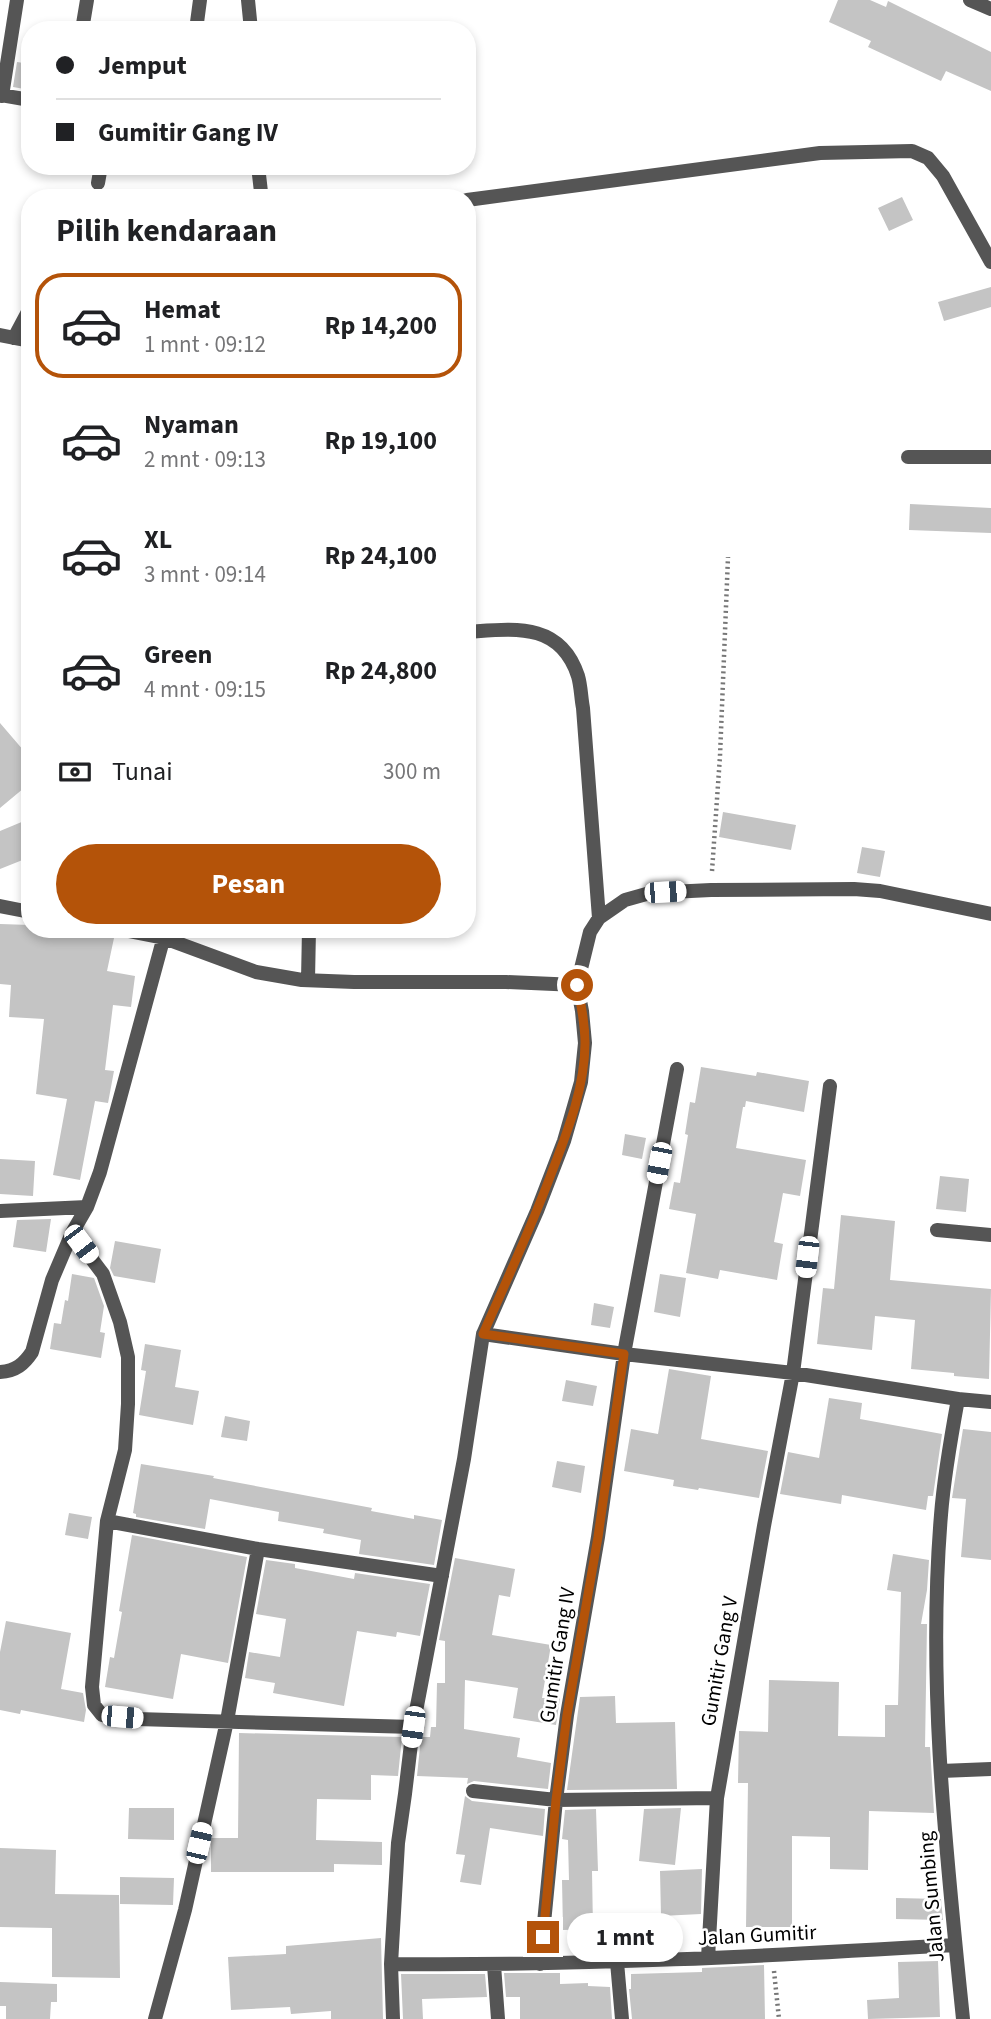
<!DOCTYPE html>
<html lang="id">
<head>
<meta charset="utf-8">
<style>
	body { margin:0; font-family:"Source Sans 3",sans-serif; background:#f6f6f6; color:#202124; height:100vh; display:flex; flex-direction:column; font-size:26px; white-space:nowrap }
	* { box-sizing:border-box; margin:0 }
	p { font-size:23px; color:#757577 }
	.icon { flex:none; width:38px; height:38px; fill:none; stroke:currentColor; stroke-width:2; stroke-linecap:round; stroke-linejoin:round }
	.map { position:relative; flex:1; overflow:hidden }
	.drawer { position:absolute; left:21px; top:189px; width:455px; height:749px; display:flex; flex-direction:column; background:#fff; border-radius:28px; box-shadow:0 4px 10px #0003 }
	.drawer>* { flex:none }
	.top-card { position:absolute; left:21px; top:21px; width:455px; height:154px; border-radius:28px; box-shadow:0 4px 10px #0003; display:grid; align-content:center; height:154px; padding:0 35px; background:#fff }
	.end { position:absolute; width:32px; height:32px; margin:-16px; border:9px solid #b45309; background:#fff; box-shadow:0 0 0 4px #fff }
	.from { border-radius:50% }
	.bubble { position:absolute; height:49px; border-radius:24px; background:#fff; box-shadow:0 4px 10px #0003; font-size:23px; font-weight:700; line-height:49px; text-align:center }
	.car { position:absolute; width:21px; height:42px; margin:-21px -10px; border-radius:9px; box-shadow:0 0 5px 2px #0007; background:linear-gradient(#fff 24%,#345 0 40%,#fff 0 76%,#345 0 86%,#fff 0) }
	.top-card b { display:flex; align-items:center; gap:24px; height:66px; font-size:26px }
	.top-card b+b { border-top:2px solid #e0e0e0 }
	.top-card i { width:18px; height:18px; background:#202124 }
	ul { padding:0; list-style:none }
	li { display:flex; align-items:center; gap:21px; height:105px; margin:0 14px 10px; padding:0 21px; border:4px solid transparent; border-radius:28px }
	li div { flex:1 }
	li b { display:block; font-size:26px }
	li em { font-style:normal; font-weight:700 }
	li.selected { border-color:#b45309 }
	li>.icon { width:63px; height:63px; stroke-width:1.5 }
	h2 { padding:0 35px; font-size:32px; line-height:84px }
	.pay { display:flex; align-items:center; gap:18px; height:77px; padding:0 35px; font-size:26px }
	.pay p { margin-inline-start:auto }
	.button { display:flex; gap:14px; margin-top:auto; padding:14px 35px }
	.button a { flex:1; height:80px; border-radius:42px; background:#b45309; color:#fff; font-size:28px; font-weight:700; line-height:80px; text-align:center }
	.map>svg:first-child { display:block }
	.building { fill:#c4c4c4 }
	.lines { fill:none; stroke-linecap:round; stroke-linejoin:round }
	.path { stroke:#777; stroke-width:4.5; stroke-dasharray:2 3.5; stroke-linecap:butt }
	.lane { stroke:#555; stroke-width:14 }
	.street { stroke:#555; stroke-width:14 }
	.route { stroke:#b45309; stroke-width:9 }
	.labels { text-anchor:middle; stroke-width:5; stroke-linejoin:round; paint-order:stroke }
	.street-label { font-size:21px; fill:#000; stroke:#fff }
</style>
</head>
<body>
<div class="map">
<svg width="991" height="2019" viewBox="0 0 991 2019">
	<rect width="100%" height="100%" fill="#fff"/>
	<path class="building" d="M838,0H870L886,7L888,1L991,52V91L946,71L941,81L868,47L871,41L829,22Z
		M17,62L30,64V90L13,87Z
		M902,197L913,220L889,231L878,208Z
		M991,287V307L944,321L938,302Z
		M910,504L991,508V533L909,530Z
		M0,723L30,758V783L0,808Z
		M723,812L796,825L791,850L719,837Z
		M24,821L30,835V857L0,869V831Z
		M862,847L885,851L880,877L857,873Z
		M0,924L30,925V929H100L109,931L114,938L107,971L135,976L131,1007L113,1005L105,1070L114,1071L108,1103L95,1101L80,1180L53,1175L67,1099L36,1094L44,1019L9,1017L11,985L0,984Z
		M701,1067L756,1076L757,1072L809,1081L804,1112L746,1101L745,1107H743L736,1148L806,1160L800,1196L783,1193L774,1242L783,1244L777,1280L720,1270L718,1279L686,1273L696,1214L669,1209L674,1182L680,1183L688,1135L685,1134L690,1102L695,1103Z
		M625,1134L646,1138L642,1159L622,1155Z
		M0,1159L35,1161L33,1196L0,1194Z
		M940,1176L969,1179L966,1212L936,1209Z
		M841,1215L895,1221L890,1280L991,1289L989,1379L954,1376V1373L911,1369L915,1320L875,1316L872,1350L817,1344L823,1288L834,1289Z
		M51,1219L46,1252L13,1247L17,1220Z
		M115,1241L161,1249L155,1283L114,1276L110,1268Z
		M72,1274L94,1278L104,1306L100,1332L105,1333L101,1358L50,1349L54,1323L61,1324L65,1300L68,1301Z
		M660,1274L686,1278L680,1317L654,1312Z
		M594,1303L614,1307L610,1328L591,1325Z
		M145,1344L181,1350L175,1387L199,1391L193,1425L139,1415L146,1371L141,1370Z
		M669,1369L711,1376L701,1439L768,1451L759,1498L699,1488L698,1490L673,1486L674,1480L624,1471L631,1429L658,1434Z
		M566,1380L597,1386L593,1406L562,1401Z
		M829,1398L862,1403L860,1419L942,1434L933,1496H928L926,1510L842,1495L841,1504L780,1494L788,1452L819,1458Z
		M225,1416L250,1421L247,1441L221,1437Z
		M963,1429L991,1432V1560L961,1557L966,1499L952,1498Z
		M557,1461L585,1466L581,1493L552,1487Z
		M141,1464L214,1476L213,1478L372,1508L371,1511L414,1519V1515L442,1520L434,1565L359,1554L361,1540L323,1533L324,1529L278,1521L279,1512L210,1499L205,1529L136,1517V1514L133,1513Z
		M69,1513L92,1517L88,1539L65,1535Z
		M132,1535L247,1557L228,1663L181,1654L173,1699L105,1687L110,1657L114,1658L122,1612L119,1611Z
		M893,1554L929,1560L927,1590L921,1624H927L925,1747H930L934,1813L869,1811L868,1870L830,1869V1837L792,1836V1927H746L748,1783H738L739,1731L768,1732L769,1680L839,1682L838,1736L885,1737V1705H898L901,1592L887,1590Z
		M455,1558L515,1569L510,1597L499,1595L492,1635L551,1645L542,1698H560L556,1725L513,1718L518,1688L465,1680L464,1729L520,1738L517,1757L551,1763L548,1789L474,1781L467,1784L468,1778L417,1776L421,1737H430L431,1727H436L437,1683H445V1641L439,1640Z
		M266,1560L295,1564V1568L354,1579L355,1573L430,1584L420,1636L397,1632L396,1637L357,1631L344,1706L273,1693L275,1683L245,1678L249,1652L280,1657L286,1619L256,1614Z
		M6,1621L71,1633L61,1689L83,1693L86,1710L84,1722L21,1710L20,1714L0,1710V1652Z
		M615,1696L616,1723L675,1722L677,1789L567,1790L580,1697Z
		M239,1733L402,1737L398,1776L371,1775V1800L317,1799L316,1840L382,1842V1865L334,1864V1872H211V1838H238Z
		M465,1796L472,1801L545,1809L543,1836L490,1828L481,1885L460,1882L465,1855L456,1854Z
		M129,1808H174V1840L128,1839Z
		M681,1808L675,1865L639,1861L644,1809Z
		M596,1809L598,1871H592L593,1929L563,1930L562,1880H569L568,1840L562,1839L565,1810Z
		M0,1848L56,1850L55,1894L119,1895L120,1978L52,1977V1928L0,1927Z
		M702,1869L701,1914L661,1916L660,1871Z
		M120,1877L174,1878L173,1905L120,1904Z
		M896,1898L941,1899L943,1920L896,1919Z
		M381,1938L383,2019H331V2011L291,2014L290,2007L231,2010L228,1957L286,1954V1946Z
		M938,1961L940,2017L868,2019L867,2000L899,1998L898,1962Z
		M764,1965L765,2019H632L629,1989H631V1974L702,1972V1968Z
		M504,1973H560V1984L588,1983V1986L610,1987L612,2019H520V1997H506Z
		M401,1974H485L487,1997L422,1999L423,2019H403Z
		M0,1982L57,1984V2002H51L50,2019H6V2006H0Z"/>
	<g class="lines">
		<path class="path" d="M712,871L720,756L728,557
			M774,1971L779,2019"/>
		<path class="lane" d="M908,457H991"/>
		<path class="street" d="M248,0L251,30
			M970,0L991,9
			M82,30L87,0
			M196,30L200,0
			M0,95L30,100
			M2,96L17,0
			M258,166L261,192L264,198
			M98,183L101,166
			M467,200L820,153L912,151L928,158L943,176L991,262
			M0,335L30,341
			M14,338L30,308
			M467,632C513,629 560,621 578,676C581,686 581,698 583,708L599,918
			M0,906L30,912
			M118,929L164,938L256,972L302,980L354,982H506L577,985
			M308,980L309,929
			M0,1211L87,1207
			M937,1230L991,1235
			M72,1233L103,1274L120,1322L128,1357V1404L125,1450L107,1521L92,1687L94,1705L102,1715L137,1719L413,1727
			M483,1334L624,1354L793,1373L958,1399L991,1402
			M0,1372C16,1371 24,1364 32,1352L52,1280L72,1233L87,1207L100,1172L166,929
			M958,1399C951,1437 944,1476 941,1515C927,1682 946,1852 963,2019
			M107,1521L258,1549L442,1576
			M941,1771L991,1769
			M473,1791L556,1800L717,1798
			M708,1958L717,1798L764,1526L793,1373L830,1086
			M617,1962L622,2019
			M391,1964C580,1966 768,1956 955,1945
			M540,1964L556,1800L567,1715L598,1537L624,1354L677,1069
			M494,1965L498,2019
			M155,2019L185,1910L227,1721L258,1549
			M393,2019L391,1964L398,1843L405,1794L413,1727L464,1459L483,1334L537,1211L564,1141L581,1082L585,1043L582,1011L577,985L590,932L599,918L625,900L650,893L711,890L854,889L880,891L991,914"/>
	</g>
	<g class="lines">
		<path class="route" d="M543,1937L556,1800L567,1715L598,1537L624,1354L483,1334C506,1282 530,1230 550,1177C566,1135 585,1089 585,1043C585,1023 581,1004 577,985"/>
	</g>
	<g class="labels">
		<g class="street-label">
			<text transform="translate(557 1655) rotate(-81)" y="7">Gumitir Gang IV</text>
			<text transform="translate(719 1661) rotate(-80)" y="7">Gumitir Gang V</text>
			<text transform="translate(931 1897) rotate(-95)" y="7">Jalan Sumbing</text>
			<text transform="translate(757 1935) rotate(-3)" y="7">Jalan Gumitir</text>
		</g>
	</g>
</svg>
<i class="end from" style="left:577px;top:985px"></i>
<i class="end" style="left:543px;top:1937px"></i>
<div class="bubble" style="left:567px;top:1913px;width:116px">1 mnt</div>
<i class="car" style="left:665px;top:892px;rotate:87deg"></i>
<i class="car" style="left:659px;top:1163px;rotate:191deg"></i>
<i class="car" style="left:81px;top:1244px;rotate:143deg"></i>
<i class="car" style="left:807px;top:1257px;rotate:187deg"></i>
<i class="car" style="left:122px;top:1717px;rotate:95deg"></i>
<i class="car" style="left:413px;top:1727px;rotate:188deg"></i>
<i class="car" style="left:199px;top:1843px;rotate:13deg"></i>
<div class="top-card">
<b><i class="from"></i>Jemput</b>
<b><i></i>Gumitir Gang IV</b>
</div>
<section class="drawer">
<h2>Pilih kendaraan</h2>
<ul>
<li class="selected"><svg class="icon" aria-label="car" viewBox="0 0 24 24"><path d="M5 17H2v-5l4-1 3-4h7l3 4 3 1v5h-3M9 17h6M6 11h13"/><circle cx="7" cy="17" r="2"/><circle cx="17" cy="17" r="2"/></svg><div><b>Hemat</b><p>1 mnt · 09:12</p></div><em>Rp 14,200</em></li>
<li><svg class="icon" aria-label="car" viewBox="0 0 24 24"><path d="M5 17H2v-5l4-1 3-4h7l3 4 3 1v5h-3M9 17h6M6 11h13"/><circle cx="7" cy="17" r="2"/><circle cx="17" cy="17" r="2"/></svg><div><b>Nyaman</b><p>2 mnt · 09:13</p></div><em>Rp 19,100</em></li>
<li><svg class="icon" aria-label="car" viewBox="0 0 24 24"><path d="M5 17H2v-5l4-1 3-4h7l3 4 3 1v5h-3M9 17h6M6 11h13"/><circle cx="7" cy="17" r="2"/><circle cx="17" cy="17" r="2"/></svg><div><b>XL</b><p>3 mnt · 09:14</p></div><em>Rp 24,100</em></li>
<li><svg class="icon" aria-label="car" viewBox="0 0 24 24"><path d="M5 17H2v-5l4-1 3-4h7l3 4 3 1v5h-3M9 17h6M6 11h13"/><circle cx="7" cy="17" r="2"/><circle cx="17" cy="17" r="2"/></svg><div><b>Green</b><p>4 mnt · 09:15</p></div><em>Rp 24,800</em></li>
</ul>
<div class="pay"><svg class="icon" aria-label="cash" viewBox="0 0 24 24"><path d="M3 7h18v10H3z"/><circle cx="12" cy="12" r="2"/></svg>Tunai<p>300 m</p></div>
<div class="button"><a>Pesan</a></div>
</section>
</div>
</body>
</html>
